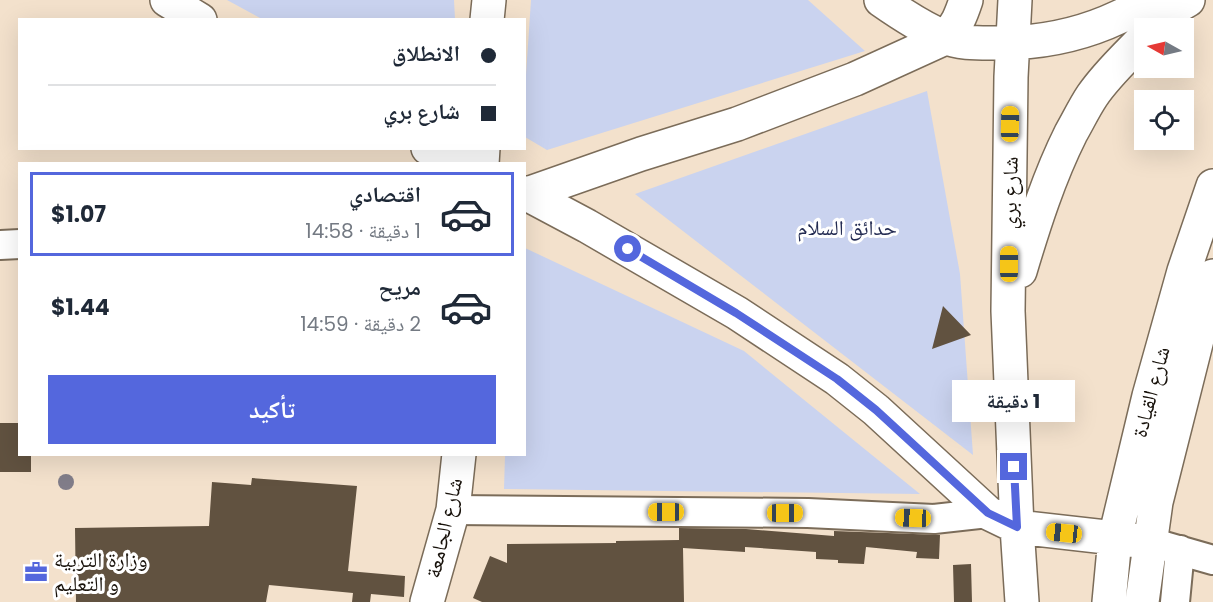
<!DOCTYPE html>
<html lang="ar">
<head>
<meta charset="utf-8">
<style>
	body { margin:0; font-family:Poppins,"Noto Naskh Arabic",sans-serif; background:#f2f2f3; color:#1f2937; direction:rtl; height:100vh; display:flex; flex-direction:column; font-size:22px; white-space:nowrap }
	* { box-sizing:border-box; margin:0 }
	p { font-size:20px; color:#747a83 }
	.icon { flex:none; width:33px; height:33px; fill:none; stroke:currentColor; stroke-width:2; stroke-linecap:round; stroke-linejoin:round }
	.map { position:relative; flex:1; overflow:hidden; direction:ltr }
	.details { position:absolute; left:18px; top:162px; width:508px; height:294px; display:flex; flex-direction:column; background:#fff; border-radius:0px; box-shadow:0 6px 24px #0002; direction:rtl }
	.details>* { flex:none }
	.top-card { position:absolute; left:18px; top:18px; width:508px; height:132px; border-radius:0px; box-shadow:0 6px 24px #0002; direction:rtl; display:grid; align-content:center; height:132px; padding:0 30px; background:#fff }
	.needle { width:39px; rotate:278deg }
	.buttons { position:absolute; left:1134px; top:18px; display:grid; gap:12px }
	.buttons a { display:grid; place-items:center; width:60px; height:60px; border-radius:0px; background:#fff; box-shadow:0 6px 24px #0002; font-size:30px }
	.end { position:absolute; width:27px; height:27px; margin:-14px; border:8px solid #5467dd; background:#fff; box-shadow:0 0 0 3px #fff }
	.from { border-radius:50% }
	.bubble { position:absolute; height:42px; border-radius:0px; background:#fff; box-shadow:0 6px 24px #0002; font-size:20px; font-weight:700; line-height:42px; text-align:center; direction:rtl }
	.car { position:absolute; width:18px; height:36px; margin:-18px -9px; border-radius:8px; box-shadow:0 0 4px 2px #0007; background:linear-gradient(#f5c518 24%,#345 0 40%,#f5c518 0 76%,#345 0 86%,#f5c518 0) }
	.top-card b { display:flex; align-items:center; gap:21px; height:57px; font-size:22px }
	.top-card b+b { border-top:2px solid #e0e1e3 }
	.top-card i { width:15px; height:15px; background:#1f2937 }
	ul { padding:10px 0 0; list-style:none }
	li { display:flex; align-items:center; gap:18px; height:84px; margin:0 12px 9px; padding:0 18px; border:3px solid transparent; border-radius:0px }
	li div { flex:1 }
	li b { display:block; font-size:22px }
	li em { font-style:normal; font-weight:700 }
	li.selected { border-color:#5467dd }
	li>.icon { width:54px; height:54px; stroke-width:1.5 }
	.primary-button { display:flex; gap:12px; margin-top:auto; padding:12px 30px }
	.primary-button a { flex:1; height:69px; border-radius:0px; background:#5467dd; color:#fff; font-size:24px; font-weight:700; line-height:69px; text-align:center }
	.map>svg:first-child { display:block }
	.green { fill:#cad3ef }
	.building { fill:#615240 }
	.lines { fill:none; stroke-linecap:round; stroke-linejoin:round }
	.minor-casing { stroke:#7b6c59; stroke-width:32 }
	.major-casing { stroke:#7b6c59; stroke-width:36 }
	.minor { stroke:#fff; stroke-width:28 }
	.major { stroke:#fff; stroke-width:33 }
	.tree { fill:#817d89 }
	.route { stroke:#5467dd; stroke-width:8 }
	.labels { text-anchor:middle; stroke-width:6; stroke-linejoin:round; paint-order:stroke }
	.street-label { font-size:21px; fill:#17110a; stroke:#fff }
	.park-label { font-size:21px; fill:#232b52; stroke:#fff }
	.poi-label { font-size:21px; fill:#17110a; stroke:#fff; text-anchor:start }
</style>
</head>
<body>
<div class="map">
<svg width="1213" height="602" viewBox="0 0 1213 602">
	<rect width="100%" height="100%" fill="#f3e1cc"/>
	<path class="green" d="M227,0H454L455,19H262Z
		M531,0H808L865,51L547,150L525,137V90Z
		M927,91L960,274L973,455L635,194Z
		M525,248L744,351L920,494L504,489L505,455L525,454Z"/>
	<path class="building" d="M943,306L971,335L932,349Z
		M0,423H20V454H31V472H0Z
		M252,478L357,486L348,571L405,576L404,597L371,594L370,602H352L353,593L269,585L266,602H76L75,528L209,526L212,482L251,485Z
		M679,528L746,529L834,536V531L940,535L939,559L916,558L917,552L866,547L864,564L838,563V560L816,559V552L745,547V552L683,548L684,602H482L473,598L490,556L507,563V544L616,543V541L679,540Z
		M971,564L972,602H954L953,565Z"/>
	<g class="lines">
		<g class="minor-casing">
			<path id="minor" d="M0,245L20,244
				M453,510L808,513L934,519L988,513
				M1150,542L1213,560
				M1175,602L1180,550"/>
		</g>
		<g class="major-casing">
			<path id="major" d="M167,0L200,20
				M881,0C901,14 922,28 944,37C958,43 975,43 990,43C1033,44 1079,36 1119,17C1130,12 1141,6 1152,0
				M1015,0L1011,77L1008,311L1017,527L1022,602
				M487,20L489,0
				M1154,28L1176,7L1188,0
				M428,148L461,164
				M482,164L483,148
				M525,193L587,226L737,313L837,379L876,410L988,513L1017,527L1150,542
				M527,194L641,154L737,124L855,79L945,38C957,26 961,15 966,0
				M1020,271C1034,224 1049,177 1071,133C1078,121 1084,108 1092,96C1107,74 1126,57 1144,38
				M427,602L453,510L459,454
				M1109,602L1115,538L1149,396L1184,271L1213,186
				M1142,602L1156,502L1213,276"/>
		</g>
		<use href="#minor" class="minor"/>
		<use href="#major" class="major"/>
	</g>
	<circle class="tree" cx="66" cy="482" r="8"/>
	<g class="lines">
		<path class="route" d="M628,249L736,313L837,379L876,410L988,513L1017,527L1014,467"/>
	</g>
	<defs>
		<g id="office-bare" transform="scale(1.8)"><path d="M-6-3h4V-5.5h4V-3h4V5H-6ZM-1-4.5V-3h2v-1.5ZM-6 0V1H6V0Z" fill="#5467dd" stroke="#fff" stroke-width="2.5" paint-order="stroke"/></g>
	</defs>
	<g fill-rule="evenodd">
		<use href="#office-bare" x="36" y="572"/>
	</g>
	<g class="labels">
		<g class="street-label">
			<text transform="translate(1010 193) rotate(-89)" y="7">شارع بري</text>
			<text transform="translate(1151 392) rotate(-75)" y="7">شارع القيادة</text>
			<text transform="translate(444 528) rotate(-77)" y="7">شارع الجامعة</text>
		</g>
		<g class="park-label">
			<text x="847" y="235">حدائق السلام</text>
		</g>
		<g class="poi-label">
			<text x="54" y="567">وزارة التربية<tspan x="54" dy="24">و التعليم</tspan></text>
		</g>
	</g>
</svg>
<div class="buttons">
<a><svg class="needle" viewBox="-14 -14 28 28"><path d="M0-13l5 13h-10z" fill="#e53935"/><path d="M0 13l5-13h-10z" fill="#747a83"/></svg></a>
<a><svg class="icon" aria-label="locate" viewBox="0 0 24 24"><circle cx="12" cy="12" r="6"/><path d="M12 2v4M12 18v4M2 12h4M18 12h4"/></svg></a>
</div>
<i class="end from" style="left:628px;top:249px"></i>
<i class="end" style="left:1014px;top:467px"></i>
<div class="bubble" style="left:952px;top:380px;width:123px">1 دقيقة</div>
<i class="car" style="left:1010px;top:124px;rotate:1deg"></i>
<i class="car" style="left:1009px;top:264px;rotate:0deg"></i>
<i class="car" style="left:666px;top:512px;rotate:270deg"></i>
<i class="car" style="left:785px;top:513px;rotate:90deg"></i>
<i class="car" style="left:913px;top:518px;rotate:272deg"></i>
<i class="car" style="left:1064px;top:533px;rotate:276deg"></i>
<div class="top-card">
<b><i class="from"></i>الانطلاق</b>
<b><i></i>شارع بري</b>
</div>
<section class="details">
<ul>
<li class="selected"><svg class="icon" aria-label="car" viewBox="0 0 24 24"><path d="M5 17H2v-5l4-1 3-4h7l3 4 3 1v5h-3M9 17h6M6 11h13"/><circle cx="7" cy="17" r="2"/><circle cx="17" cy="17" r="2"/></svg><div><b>اقتصادي</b><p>1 دقيقة · 14:58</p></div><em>$1.07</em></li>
<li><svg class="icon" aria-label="car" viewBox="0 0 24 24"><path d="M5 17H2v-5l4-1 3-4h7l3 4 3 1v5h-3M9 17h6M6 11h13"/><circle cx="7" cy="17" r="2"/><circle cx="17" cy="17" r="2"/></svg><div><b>مريح</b><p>2 دقيقة · 14:59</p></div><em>$1.44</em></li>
</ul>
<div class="primary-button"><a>تأكيد</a></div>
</section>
</div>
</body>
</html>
